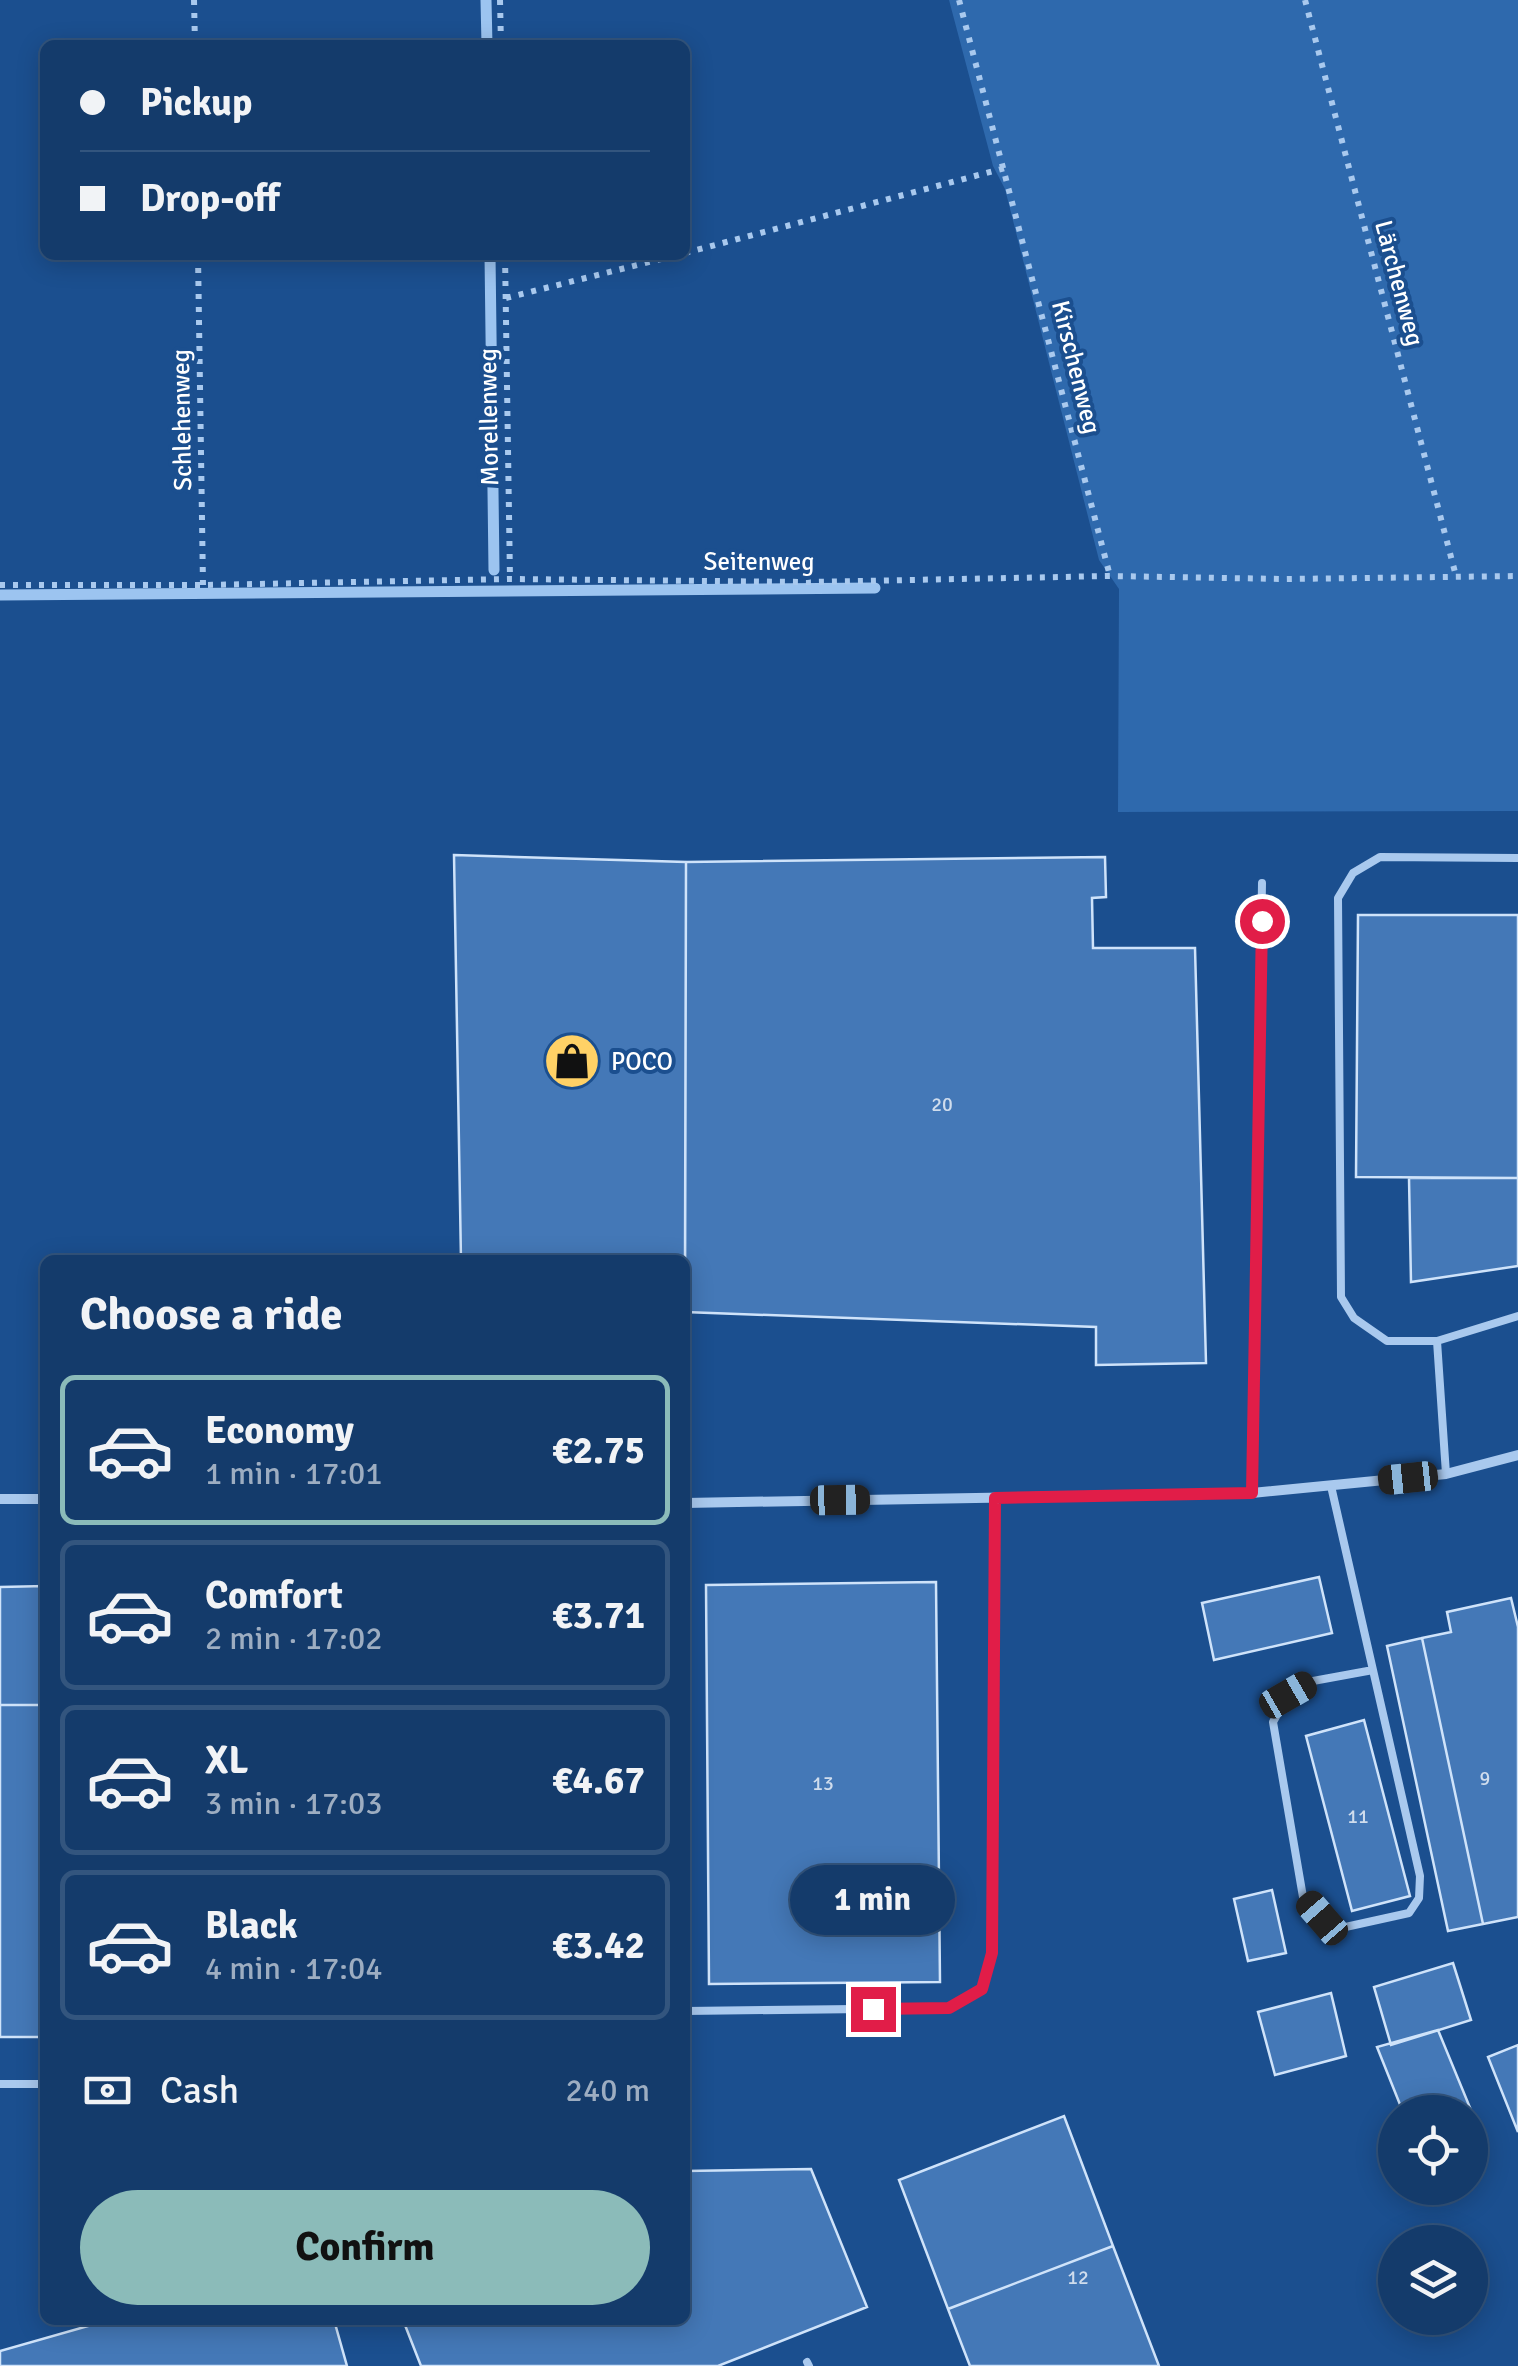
<!DOCTYPE html>
<html lang="en">
<head>
<meta charset="utf-8">
<style>
	body { margin:0; font-family:Signika,sans-serif; background:#1d4271; color:#f1f3f6; height:100vh; display:flex; flex-direction:column; font-size:38px; white-space:nowrap }
	* { box-sizing:border-box; margin:0 }
	p { font-size:32px; color:#9dadc1 }
	.icon { flex:none; width:55px; height:55px; fill:none; stroke:currentColor; stroke-width:2; stroke-linecap:round; stroke-linejoin:round }
	.map { position:relative; flex:1; overflow:hidden }
	.side { position:absolute; left:40px; top:1255px; width:650px; height:1070px; display:flex; flex-direction:column; background:#143b6b; border-radius:15px; box-shadow:0 5px 25px #0003,0 0 0 2px #33557e }
	.side>* { flex:none }
	.hud { position:absolute; left:40px; top:40px; width:650px; height:220px; border-radius:15px; box-shadow:0 5px 25px #0003,0 0 0 2px #33557e; display:grid; align-content:center; height:220px; padding:0 40px; background:#143b6b }
	.buttons { position:absolute; left:1378px; top:2095px; display:grid; gap:20px }
	.buttons a { display:grid; place-items:center; width:110px; height:110px; border-radius:50%; background:#143b6b; box-shadow:0 5px 25px #0003,0 0 0 2px #33557e; font-size:50px }
	.end { position:absolute; width:45px; height:45px; margin:-22px; border:12px solid #e11d48; background:#fff; box-shadow:0 0 0 5px #fff }
	.from { border-radius:50% }
	.bubble { position:absolute; height:70px; border-radius:35px; background:#143b6b; box-shadow:0 5px 25px #0003,0 0 0 2px #33557e; font-size:32px; font-weight:800; line-height:70px; text-align:center }
	.car { position:absolute; width:30px; height:60px; margin:-30px -15px; border-radius:12px; box-shadow:0 0 8px 2px #0007; background:linear-gradient(#222 24%,#8ab4d8 0 40%,#222 0 76%,#8ab4d8 0 86%,#222 0) }
	.hud b { display:flex; align-items:center; gap:35px; height:95px; font-size:38px }
	.hud b+b { border-top:2px solid #33557e }
	.hud i { width:25px; height:25px; background:#f1f3f6 }
	ul { padding:0; list-style:none }
	li { display:flex; align-items:center; gap:30px; height:150px; margin:0 20px 15px; padding:0 20px; border:5px solid #33557e; border-radius:15px }
	li div { flex:1 }
	li b { display:block; font-size:38px }
	li em { font-style:normal; font-weight:800 }
	li.active { border-color:#8bbbb9 }
	li>.icon { width:90px; height:90px; stroke-width:1.5 }
	h2 { padding:0 40px; font-size:45px; line-height:120px }
	.pay { display:flex; align-items:center; gap:25px; height:110px; padding:0 40px; font-size:38px }
	.pay p { margin-inline-start:auto }
	.button { display:flex; gap:20px; margin-top:auto; padding:20px 40px }
	.button a { flex:1; height:115px; border-radius:60px; background:#8bbbb9; color:#111; font-size:40px; font-weight:800; line-height:115px; text-align:center }
	.map>svg:first-child { display:block }
	.green { fill:#2e69ad }
	.lines { fill:none; stroke-linecap:round; stroke-linejoin:round }
	.stream { stroke:#9cc4f0; stroke-width:11 }
	.building { fill:#4478b7; stroke:#cfe3fa; stroke-width:2.5 }
	.path { stroke:#a9c9ee; stroke-width:6; stroke-dasharray:5 8; stroke-linecap:butt }
	.lane { stroke:#a9c9ee; stroke-width:8 }
	.street { stroke:#a9c9ee; stroke-width:10 }
	.route { stroke:#e11d48; stroke-width:12 }
	.labels { text-anchor:middle; stroke-width:8; stroke-linejoin:round; paint-order:stroke }
	.number-label { font-size:20px; fill:#d0dded }
	.street-label { font-size:25px; fill:#fff; stroke:#1b4f8f }
	.poi-label { font-size:25px; fill:#fff; stroke:#1b4f8f; text-anchor:start }
</style>
</head>
<body>
<div class="map">
<svg width="1518" height="2366" viewBox="0 0 1518 2366">
	<rect width="100%" height="100%" fill="#1b4f8f"/>
	<path class="green" d="M949,0H1518V811L1118,812L1119,589L1099,560L1005,189L993,166Z"/>
	<g class="lines">
		<path class="stream" d="M486,0L487,45
			M490,255L494,570
			M0,595L875,588"/>
	</g>
	<path class="building" d="M454,855L686,862L685,1260H461Z
		M1105,857L1106,897L1092,898L1093,948H1195L1206,1363L1096,1365V1327L685,1312L686,862Z
		M1358,915H1518V1178L1356,1177Z
		M1409,1178H1518V1266L1411,1282Z
		M1319,1577L1332,1633L1214,1660L1202,1603Z
		M936,1582L940,1982L709,1984L706,1585Z
		M45,1586V1705H0V1587Z
		M1511,1598L1518,1627V1917L1483,1924L1422,1638L1451,1632L1447,1612Z
		M1422,1638L1483,1924L1448,1931L1387,1646Z
		M0,1705H45V2037H0Z
		M1364,1720L1410,1896L1352,1911L1306,1736Z
		M1272,1890L1286,1953L1248,1961L1234,1899Z
		M1453,1963L1471,2020L1391,2045L1374,1987Z
		M1331,1993L1346,2056L1275,2075L1258,2012Z
		M1438,2030L1473,2115L1470,2116V2112H1403L1377,2047Z
		M1518,2045V2132L1488,2057Z
		M1064,2116L1113,2246L948,2309L899,2180Z
		M811,2169L867,2307L718,2366H421L403,2320H685V2171Z
		M1113,2246L1159,2366H970L948,2309Z
		M109,2320H334L347,2366H0V2351Z"/>
	<g class="lines">
		<path class="path" d="M194,0L195,45
			M500,0L501,45
			M959,0L1110,576
			M1305,0L1456,576
			M685,253L1005,168
			M198,255L203,585
			M505,255L510,579
			M506,298L677,255
			M0,585H203L510,579L808,582L1110,576L1286,579L1518,576"/>
		<path class="lane" d="M1518,858L1380,857L1353,873L1338,898L1341,1297L1354,1318L1387,1341H1437L1518,1316
			M1437,1341L1446,1474
			M1331,1486L1420,1876L1419,1898L1409,1913L1341,1928L1322,1918L1303,1897L1273,1722L1288,1695L1313,1681L1373,1670
			M1252,1493L1262,883
			M685,2011L949,2008L982,1989L992,1953L995,1498
			M0,2084H45
			M807,2362L809,2366"/>
		<path class="street" d="M0,1499H45
			M685,1503L1252,1493L1446,1474L1518,1455"/>
	</g>
	<g class="lines">
		<path class="route" d="M873,2009L949,2008L982,1989L992,1953L995,1498L1252,1493L1262,921"/>
	</g>
	<defs>
		<g id="shop-disc" transform="scale(2.875)"><circle r="9.5" fill="#ffd166" stroke="#1b4f8f"/><path d="M-5-2.5h2.3a2.7 3.5 0 0 1 5.4 0H5L5.5 6h-11ZM-1.5-2.5h3a1.5 2.3 0 0 0-3 0Z" fill="#111"/></g>
	</defs>
	<g fill-rule="evenodd">
		<use href="#shop-disc" x="572" y="1061"/>
	</g>
	<g class="labels">
		<g class="number-label">
			<text x="942" y="1111">20</text>
			<text x="1485" y="1785">9</text>
			<text x="823" y="1790">13</text>
			<text x="1358" y="1823">11</text>
			<text x="1078" y="2284">12</text>
		</g>
		<g class="street-label">
			<text transform="translate(1400 283) rotate(75)" y="9">Lärchenweg</text>
			<text transform="translate(1077 367) rotate(76)" y="9">Kirschenweg</text>
			<text transform="translate(488 417) rotate(-91)" y="9">Morellenweg</text>
			<text transform="translate(181 420) rotate(-91)" y="9">Schlehenweg</text>
			<text x="759" y="570">Seitenweg</text>
		</g>
		<g class="poi-label">
			<text x="611" y="1070">POCO</text>
		</g>
	</g>
</svg>
<div class="buttons">
<a><svg class="icon" aria-label="locate" viewBox="0 0 24 24"><circle cx="12" cy="12" r="6"/><path d="M12 2v4M12 18v4M2 12h4M18 12h4"/></svg></a>
<a><svg class="icon" aria-label="layers" viewBox="0 0 24 24"><path d="M12 4l9 5-9 5-9-5zM3 14l9 5 9-5"/></svg></a>
</div>
<i class="end from" style="left:1262px;top:921px"></i>
<i class="end" style="left:873px;top:2009px"></i>
<div class="bubble" style="left:790px;top:1865px;width:165px">1 min</div>
<i class="car" style="left:1408px;top:1478px;rotate:264deg"></i>
<i class="car" style="left:840px;top:1500px;rotate:89deg"></i>
<i class="car" style="left:1288px;top:1695px;rotate:60deg"></i>
<i class="car" style="left:1322px;top:1918px;rotate:319deg"></i>
<div class="hud">
<b><i class="from"></i>Pickup</b>
<b><i></i>Drop-off</b>
</div>
<section class="side">
<h2>Choose a ride</h2>
<ul>
<li class="active"><svg class="icon" aria-label="car" viewBox="0 0 24 24"><path d="M5 17H2v-5l4-1 3-4h7l3 4 3 1v5h-3M9 17h6M6 11h13"/><circle cx="7" cy="17" r="2"/><circle cx="17" cy="17" r="2"/></svg><div><b>Economy</b><p>1 min · 17:01</p></div><em>€2.75</em></li>
<li><svg class="icon" aria-label="car" viewBox="0 0 24 24"><path d="M5 17H2v-5l4-1 3-4h7l3 4 3 1v5h-3M9 17h6M6 11h13"/><circle cx="7" cy="17" r="2"/><circle cx="17" cy="17" r="2"/></svg><div><b>Comfort</b><p>2 min · 17:02</p></div><em>€3.71</em></li>
<li><svg class="icon" aria-label="car" viewBox="0 0 24 24"><path d="M5 17H2v-5l4-1 3-4h7l3 4 3 1v5h-3M9 17h6M6 11h13"/><circle cx="7" cy="17" r="2"/><circle cx="17" cy="17" r="2"/></svg><div><b>XL</b><p>3 min · 17:03</p></div><em>€4.67</em></li>
<li><svg class="icon" aria-label="car" viewBox="0 0 24 24"><path d="M5 17H2v-5l4-1 3-4h7l3 4 3 1v5h-3M9 17h6M6 11h13"/><circle cx="7" cy="17" r="2"/><circle cx="17" cy="17" r="2"/></svg><div><b>Black</b><p>4 min · 17:04</p></div><em>€3.42</em></li>
</ul>
<div class="pay"><svg class="icon" aria-label="cash" viewBox="0 0 24 24"><path d="M3 7h18v10H3z"/><circle cx="12" cy="12" r="2"/></svg>Cash<p>240 m</p></div>
<div class="button"><a>Confirm</a></div>
</section>
</div>
</body>
</html>
